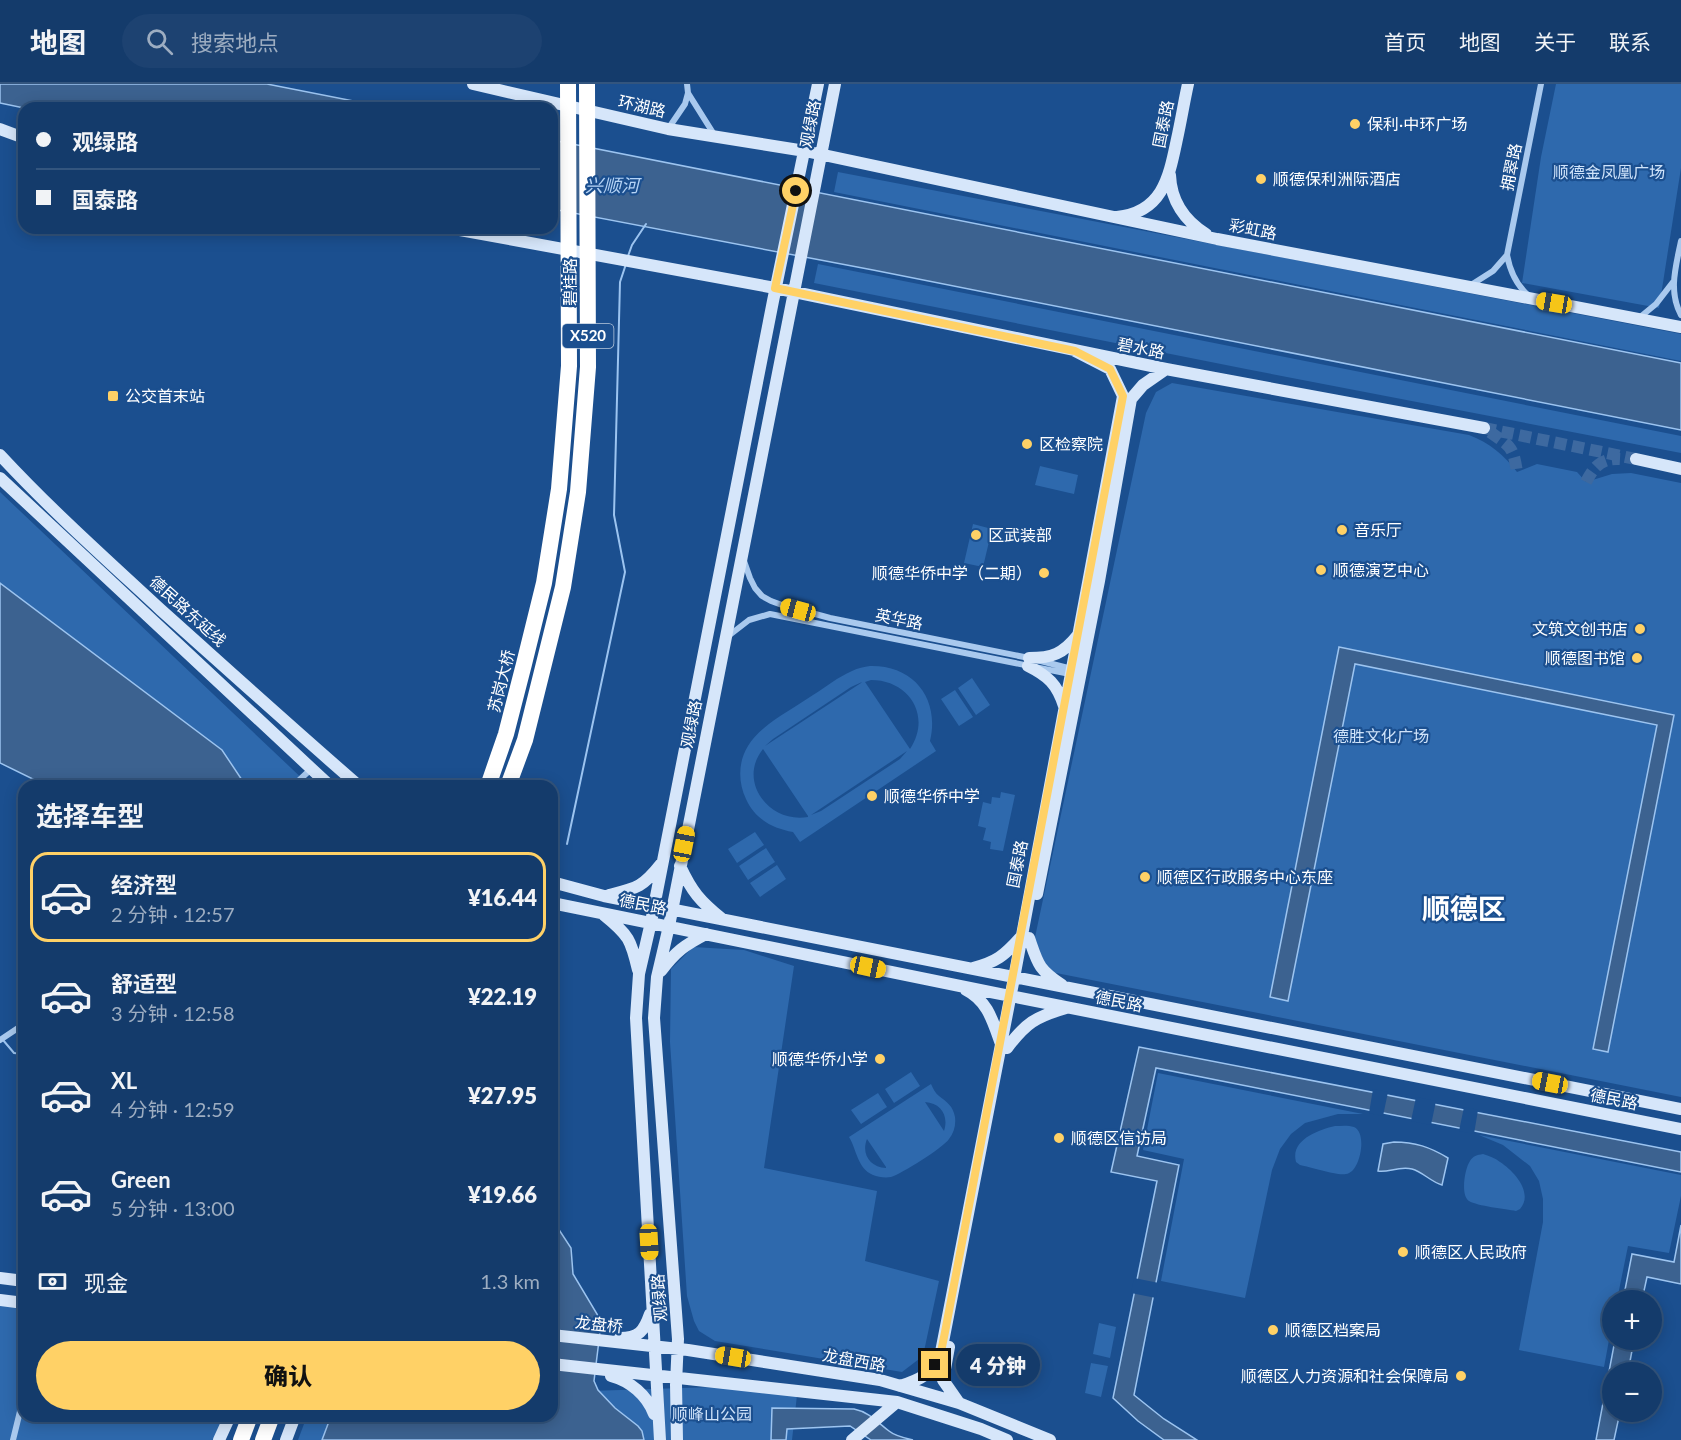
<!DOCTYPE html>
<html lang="zh">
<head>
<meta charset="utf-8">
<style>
	body { margin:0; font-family:Lato,"Noto Sans SC",sans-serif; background:#1d4271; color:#f1f3f6; height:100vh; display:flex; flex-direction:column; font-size:22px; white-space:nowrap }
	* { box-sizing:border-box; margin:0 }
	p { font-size:20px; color:#9dadc1 }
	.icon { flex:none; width:33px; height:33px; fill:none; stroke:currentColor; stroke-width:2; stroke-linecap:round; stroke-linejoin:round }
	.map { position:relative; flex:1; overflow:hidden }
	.drawer { position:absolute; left:18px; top:696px; width:540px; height:642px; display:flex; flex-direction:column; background:#143b6b; border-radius:18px; box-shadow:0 3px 15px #0003,0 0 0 2px #33557e }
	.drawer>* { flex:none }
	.hud { position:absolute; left:18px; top:18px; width:540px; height:132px; border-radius:18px; box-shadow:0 3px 15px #0003,0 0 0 2px #33557e; display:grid; align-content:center; height:132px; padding:0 18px; background:#143b6b }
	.fabs { position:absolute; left:1602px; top:1206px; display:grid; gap:12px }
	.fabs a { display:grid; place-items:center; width:60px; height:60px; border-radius:50%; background:#143b6b; box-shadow:0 3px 15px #0003,0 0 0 2px #33557e; font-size:30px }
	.end { position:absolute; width:27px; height:27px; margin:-14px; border:8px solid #ffd166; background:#111; box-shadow:0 0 0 3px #111 }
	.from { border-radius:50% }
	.bubble { position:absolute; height:42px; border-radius:21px; background:#143b6b; box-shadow:0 3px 15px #0003,0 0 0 2px #33557e; font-size:20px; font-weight:800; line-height:42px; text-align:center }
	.car { position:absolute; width:18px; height:36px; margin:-18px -9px; border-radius:8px; box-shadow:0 0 4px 2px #0007; background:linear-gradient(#f5c518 24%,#345 0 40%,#f5c518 0 76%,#345 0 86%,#f5c518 0) }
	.hud b { display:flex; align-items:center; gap:21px; height:57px; font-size:22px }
	.hud b+b { border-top:2px solid #33557e }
	.hud i { width:15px; height:15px; background:#f1f3f6 }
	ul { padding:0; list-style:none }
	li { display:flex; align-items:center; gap:18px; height:90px; margin:0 12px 9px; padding:0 6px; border:3px solid transparent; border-radius:18px }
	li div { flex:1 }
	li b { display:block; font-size:22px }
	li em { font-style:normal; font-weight:800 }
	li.selected { border-color:#ffd166 }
	li>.icon { width:54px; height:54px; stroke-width:1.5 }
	h2 { padding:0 18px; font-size:27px; line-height:72px }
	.pay { display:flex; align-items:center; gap:15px; height:66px; padding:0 18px; font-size:22px }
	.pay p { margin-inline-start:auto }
	.primary-button { display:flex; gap:12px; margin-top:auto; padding:12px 18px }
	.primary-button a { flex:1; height:69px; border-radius:36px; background:#ffd166; color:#111; font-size:24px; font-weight:800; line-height:69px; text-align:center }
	header { display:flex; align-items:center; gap:36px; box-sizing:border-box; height:84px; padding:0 30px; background:#143b6b; border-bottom:2px solid #33557e }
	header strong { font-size:28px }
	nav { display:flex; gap:33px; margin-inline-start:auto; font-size:21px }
	.search { width:420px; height:54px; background:#1d4271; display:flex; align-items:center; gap:15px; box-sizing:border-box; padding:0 21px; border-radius:33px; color:#9dadc1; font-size:22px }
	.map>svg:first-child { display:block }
	.green { fill:#2e69ad; fill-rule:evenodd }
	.water { fill:#3c6290; stroke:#9cc4f0; stroke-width:1.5 }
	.pier { fill:#1b4f8f }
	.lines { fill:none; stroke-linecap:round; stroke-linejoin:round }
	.stream { stroke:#9cc4f0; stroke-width:2 }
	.secondary-tunnel { stroke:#3d69a0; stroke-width:12; stroke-dasharray:12 6; stroke-linecap:butt }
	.street { stroke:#a9c9ee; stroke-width:6 }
	.secondary { stroke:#d6e6fa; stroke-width:12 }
	.highway { stroke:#fff; stroke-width:16 }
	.route { stroke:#ffd166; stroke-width:8 }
	.poi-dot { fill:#ffd166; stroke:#1b4f8f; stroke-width:2 }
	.labels { text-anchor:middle; stroke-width:4.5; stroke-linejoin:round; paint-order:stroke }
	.shield { fill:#1b4f8f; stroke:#bbcadd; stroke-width:1.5 }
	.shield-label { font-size:15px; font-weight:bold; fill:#fff }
	.street-label { font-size:16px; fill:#fff; stroke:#1b4f8f }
	.poi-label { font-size:16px; fill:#fff; stroke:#1b4f8f; text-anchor:start }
	.park-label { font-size:16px; fill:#cfe3fa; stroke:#1b4f8f }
	.water-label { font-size:18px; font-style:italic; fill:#b5d3f5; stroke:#1b4f8f }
	.town-label { font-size:28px; font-weight:bold; fill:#fff; stroke:#1b4f8f }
</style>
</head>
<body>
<header>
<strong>地图</strong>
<div class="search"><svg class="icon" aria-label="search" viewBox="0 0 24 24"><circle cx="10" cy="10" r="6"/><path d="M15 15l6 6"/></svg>搜索地点</div>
<nav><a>首页</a><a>地图</a><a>关于</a><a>联系</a></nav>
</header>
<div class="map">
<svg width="1681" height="1356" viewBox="0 0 1681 1356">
	<rect width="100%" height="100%" fill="#1b4f8f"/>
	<path class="green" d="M1556,0H1681V84L1659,224L1522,199L1541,73Z
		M838,88L1681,250V277L834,108Z
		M818,180L1681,352V369L1246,285L814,199Z
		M1172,299L1469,351C1490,359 1504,371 1517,388L1537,380L1577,388L1586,398L1612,390L1631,389L1681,399V1013L1046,887L1034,858L1146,329L1156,308Z
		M1040,382L1078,391L1074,410L1035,401Z
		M0,408L310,702H246L222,666L0,499Z
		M973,440L992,445L983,483L964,479Z
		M870,582C914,581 940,615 930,657L936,667L800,758L793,748C772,744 755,735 746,715C738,698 738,678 748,662C760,641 793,625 813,611C826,603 838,593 852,587C858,584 864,583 870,582ZM871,596C909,596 932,632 910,665L865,598ZM862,598L861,599L765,662L773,655L851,603ZM763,665L808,732V733C769,740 737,697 763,665ZM907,667L900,675L821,727L811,731Z
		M972,594L990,621L976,631L958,604Z
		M955,606L973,633L959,642L941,615Z
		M1001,708L1015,711L1003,767L990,765L991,758L983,756L986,744L978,742L983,718L991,720L992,713L1000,714Z
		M755,748L764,761L737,779L728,765Z
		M766,764L775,778L748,796L739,782Z
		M777,781L786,795L760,813L750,799Z
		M693,863L744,866L794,882L764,1084L877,1107L865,1177L939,1197L923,1272L902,1288L715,1257L699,1247L694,1237L687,1212L670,958L671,885Z
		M911,988L920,1002L894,1019L885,1005Z
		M1158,989L1363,1030H1338L1305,1039L1291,1050L1280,1065L1272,1086L1245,1214L1161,1197L1184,1075L1143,1066Z
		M931,1000C933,1004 935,1009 939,1012C947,1018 953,1022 955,1033C956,1041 954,1049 949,1055C943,1064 901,1090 891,1093C885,1094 878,1093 873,1091C857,1084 857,1066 849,1053ZM925,1018C941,1019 949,1032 944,1047ZM867,1055L886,1083V1084C870,1083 861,1070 867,1055Z
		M878,1009L887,1023L861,1040L851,1026Z
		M1335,1042C1341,1042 1348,1041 1354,1043C1368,1049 1360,1089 1346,1090C1337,1092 1311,1083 1300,1081L1296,1078C1290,1056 1318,1046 1335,1042Z
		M1479,1051L1681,1091V1112L1669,1169L1628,1162L1617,1216H1612V1240L1604,1283L1519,1266L1543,1138V1115L1539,1097L1530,1082L1503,1061Z
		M1483,1070C1489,1072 1495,1074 1500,1078C1514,1087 1534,1109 1520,1125L1516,1127C1506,1125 1477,1122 1469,1117C1460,1111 1465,1084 1470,1077C1473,1072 1477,1071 1483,1070Z
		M0,1216L24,1219V1332H230L219,1356H0Z
		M1099,1239L1116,1243L1110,1274L1093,1270Z
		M1091,1279L1108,1282L1101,1313L1085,1309Z
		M714,1303L797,1311L792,1356H298L307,1332H552L589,1307Z"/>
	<path class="water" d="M0,0H267L389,24H24L0,19Z
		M552,56L1681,279V346L873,186L552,125Z
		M0,499L222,666L246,702H47L0,679Z
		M1339,563L1674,631L1608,968L1593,965L1657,641L1355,580L1288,917L1270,913Z
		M1139,963L1681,1068V1088L1156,984L1137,1072L1179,1081L1134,1311L1164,1335L1197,1356H1164L1138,1337L1113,1314L1157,1097L1111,1088Z
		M1394,1058C1415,1058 1430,1063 1448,1074L1442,1101C1431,1098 1423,1088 1412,1085C1398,1082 1388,1089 1378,1087L1383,1060Z
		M552,1135L571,1164L573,1190L600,1235L601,1240L594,1297L598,1306L615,1324L638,1342L642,1347L644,1356H322L331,1332H552Z
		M1681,1141V1200L1647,1193L1642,1216H1623L1632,1170L1674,1178Z
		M1615,1256H1634L1628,1288H1612V1328H1620L1614,1356H1596Z
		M772,1324L854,1325C869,1328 877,1338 889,1347C895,1352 904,1354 913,1356H871L850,1342L787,1345L786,1356H771Z"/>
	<path class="pier" d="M1373,1005L1388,1008L1383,1032L1369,1029Z
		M1416,1013L1436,1017L1431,1041L1411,1037Z
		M1464,1023L1478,1026L1474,1050L1459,1047Z
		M1134,1194L1159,1199L1156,1214L1131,1209Z"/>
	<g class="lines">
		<path class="stream" d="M628,172L632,161L646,140
			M567,760L625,488L614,431L620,198L626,180
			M3,956L14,969L24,970"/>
		<path class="secondary-tunnel" d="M1484,344L1636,375
			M1490,348C1511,363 1513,362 1517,388
			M1586,398C1594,382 1602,374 1620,375"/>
		<path class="street" d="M687,0L688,9L715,52
			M668,45L685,20L688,9
			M1681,157C1676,182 1668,207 1681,231
			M1471,201L1493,187L1507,171
			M1529,212C1516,201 1510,187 1507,171L1541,0
			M1639,234L1656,220L1673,198
			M744,477L750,494L755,504L762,512L771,517L782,521L830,534L1029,574L1072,585
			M727,553L749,536L770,530L1070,590
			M293,702L310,686
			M0,956L24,940
			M13,1356L24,1311"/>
		<path class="secondary" d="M473,0L668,45L805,67L1217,155L1681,243
			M0,45L24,54
			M1170,91C1171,117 1185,137 1206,150
			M1117,133C1163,128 1169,93 1177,55C1181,37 1184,18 1188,0
			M449,144L775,204L1166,285L1484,344
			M0,371C51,426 106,475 161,526C227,585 292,644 359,702
			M1636,375L1681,385
			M0,394L330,702
			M1029,574C1052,574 1063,570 1078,551
			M1028,582C1048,592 1057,600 1064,622
			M680,782C692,808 700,817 722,835
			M552,798L604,812L1681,1025
			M1037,810L1099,497L1131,315L1143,301L1166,285
			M609,811C637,804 643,803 661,780
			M552,819L960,902L1681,1045
			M604,831C629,851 631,856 638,886
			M1029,854C1038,880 1038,885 1062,901
			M973,884C996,878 1004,872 1020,854
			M661,887C676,867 685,861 706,850
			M966,906C988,917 993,938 1001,960
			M1007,964C1026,939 1035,933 1066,924
			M0,1194L24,1197
			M0,1216L24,1219
			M552,1251L688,1266L880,1296L959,1319L1050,1356
			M620,1254C639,1254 644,1247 650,1230
			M949,1263L943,1296L959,1319
			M552,1280L897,1318L981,1345L1007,1356
			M611,1292C630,1297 647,1311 654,1330
			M900,1302C920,1296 934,1289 941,1268L1014,894L1123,312L1110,285L1075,267
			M219,1356L230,1332
			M286,1356L295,1332
			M660,1356L636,934L639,890L651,838L773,217L818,0
			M677,1356L676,1300L678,1255L654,934L657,893L669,842L835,0
			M852,1356L897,1318"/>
		<path class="highway" d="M488,702L506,650L524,580L544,499L559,405L569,282L568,0
			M508,702L525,656L563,503L578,408L588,283L587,0
			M241,1356L250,1332
			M263,1356L272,1332"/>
	</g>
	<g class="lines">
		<path class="route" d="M796,107L775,204L1075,267L1110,285L1123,312L945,1248L941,1268L935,1281"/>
	</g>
	<g class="poi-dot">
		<circle cx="1355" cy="40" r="6"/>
		<circle cx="1261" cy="95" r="6"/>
		<rect x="107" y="306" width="12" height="12" rx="3"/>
		<circle cx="1027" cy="360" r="6"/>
		<circle cx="1342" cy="446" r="6"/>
		<circle cx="976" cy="451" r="6"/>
		<circle cx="1321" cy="486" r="6"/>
		<circle cx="1044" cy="489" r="6"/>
		<circle cx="1640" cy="545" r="6"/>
		<circle cx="1637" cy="574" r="6"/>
		<circle cx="872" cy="712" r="6"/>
		<circle cx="1145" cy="793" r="6"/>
		<circle cx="880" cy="975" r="6"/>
		<circle cx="1059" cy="1054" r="6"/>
		<circle cx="1403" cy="1168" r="6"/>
		<circle cx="1273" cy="1246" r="6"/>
		<circle cx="1461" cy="1292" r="6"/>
	</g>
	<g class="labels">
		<rect class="shield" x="562.5" y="240" width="51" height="24" rx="4.5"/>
		<g class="shield-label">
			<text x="588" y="257">X520</text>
		</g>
		<g class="street-label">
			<text transform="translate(642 22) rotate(13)" y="6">环湖路</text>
			<text transform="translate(810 40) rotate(-79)" y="6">观绿路</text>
			<text transform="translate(1163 40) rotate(-79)" y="6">国泰路</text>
			<text transform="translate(1511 83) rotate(-79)" y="6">拥翠路</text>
			<text transform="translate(1253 145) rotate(11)" y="6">彩虹路</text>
			<text transform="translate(570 198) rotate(-90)" y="6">碧桂路</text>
			<text transform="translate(1141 264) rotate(11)" y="6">碧水路</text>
			<text transform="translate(188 527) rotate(42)" y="6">德民路东延线</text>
			<text transform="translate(899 535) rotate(11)" y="6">英华路</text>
			<text transform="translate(501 597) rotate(-76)" y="6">苏岗大桥</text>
			<text transform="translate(691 640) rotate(-79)" y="6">观绿路</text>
			<text transform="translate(1017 780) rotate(-79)" y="6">国泰路</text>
			<text transform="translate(643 820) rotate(11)" y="6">德民路</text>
			<text transform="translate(1119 917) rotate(11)" y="6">德民路</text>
			<text transform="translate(1614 1015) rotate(11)" y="6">德民路</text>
			<text transform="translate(659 1214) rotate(-94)" y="6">观绿路</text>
			<text transform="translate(599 1240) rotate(6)" y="6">龙盘桥</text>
			<text transform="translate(854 1276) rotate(10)" y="6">龙盘西路</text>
		</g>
		<g class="poi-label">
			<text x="1367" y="46">保利·中环广场</text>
			<text x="1273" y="101">顺德保利洲际酒店</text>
			<text x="125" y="318">公交首末站</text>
			<text x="1039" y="366">区检察院</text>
			<text x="1354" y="452">音乐厅</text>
			<text x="988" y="457">区武装部</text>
			<text x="1333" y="492">顺德演艺中心</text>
			<text x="1032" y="495" text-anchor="end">顺德华侨中学（二期）</text>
			<text x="1628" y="551" text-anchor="end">文筑文创书店</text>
			<text x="1625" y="580" text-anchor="end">顺德图书馆</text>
			<text x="884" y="718">顺德华侨中学</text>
			<text x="1157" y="799">顺德区行政服务中心东座</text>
			<text x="868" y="981" text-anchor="end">顺德华侨小学</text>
			<text x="1071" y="1060">顺德区信访局</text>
			<text x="1415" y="1174">顺德区人民政府</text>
			<text x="1285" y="1252">顺德区档案局</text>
			<text x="1449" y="1298" text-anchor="end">顺德区人力资源和社会保障局</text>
		</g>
		<g class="park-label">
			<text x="1609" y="94">顺德金凤凰广场</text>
			<text x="1381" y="658">德胜文化广场</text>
			<text x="712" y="1336">顺峰山公园</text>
		</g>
		<g class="water-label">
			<text x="612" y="108">兴顺河</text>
		</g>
		<g class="town-label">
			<text x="1464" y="835">顺德区</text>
		</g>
	</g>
</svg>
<div class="fabs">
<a>+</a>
<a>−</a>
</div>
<i class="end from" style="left:796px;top:107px"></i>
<i class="end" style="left:935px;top:1281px"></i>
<div class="bubble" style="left:956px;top:1260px;width:84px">4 分钟</div>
<i class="car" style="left:1554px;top:219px;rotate:280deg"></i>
<i class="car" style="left:798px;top:526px;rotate:285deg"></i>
<i class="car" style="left:684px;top:760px;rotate:11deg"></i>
<i class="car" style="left:868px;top:883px;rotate:102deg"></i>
<i class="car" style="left:1550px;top:999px;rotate:281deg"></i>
<i class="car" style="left:649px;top:1158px;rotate:177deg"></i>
<i class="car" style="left:733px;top:1273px;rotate:279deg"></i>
<div class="hud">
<b><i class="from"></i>观绿路</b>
<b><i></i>国泰路</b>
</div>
<section class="drawer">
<h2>选择车型</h2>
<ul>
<li class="selected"><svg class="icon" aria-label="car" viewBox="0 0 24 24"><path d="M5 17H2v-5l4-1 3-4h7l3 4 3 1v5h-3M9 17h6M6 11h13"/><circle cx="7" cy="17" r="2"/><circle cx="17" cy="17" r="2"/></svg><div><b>经济型</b><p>2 分钟 · 12:57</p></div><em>¥16.44</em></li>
<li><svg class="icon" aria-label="car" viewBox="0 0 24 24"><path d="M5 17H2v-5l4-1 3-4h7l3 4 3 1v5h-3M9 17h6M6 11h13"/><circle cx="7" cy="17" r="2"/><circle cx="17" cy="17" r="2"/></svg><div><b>舒适型</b><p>3 分钟 · 12:58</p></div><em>¥22.19</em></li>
<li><svg class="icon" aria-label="car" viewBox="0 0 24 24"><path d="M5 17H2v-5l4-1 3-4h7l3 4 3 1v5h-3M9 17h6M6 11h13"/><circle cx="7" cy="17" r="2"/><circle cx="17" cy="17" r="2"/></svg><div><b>XL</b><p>4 分钟 · 12:59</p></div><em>¥27.95</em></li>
<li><svg class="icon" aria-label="car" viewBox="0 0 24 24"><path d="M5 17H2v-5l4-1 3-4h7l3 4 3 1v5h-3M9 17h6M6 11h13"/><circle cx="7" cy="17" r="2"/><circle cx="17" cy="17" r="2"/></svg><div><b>Green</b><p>5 分钟 · 13:00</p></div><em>¥19.66</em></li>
</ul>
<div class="pay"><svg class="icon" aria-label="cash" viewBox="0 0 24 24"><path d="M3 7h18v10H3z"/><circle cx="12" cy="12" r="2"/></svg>现金<p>1.3 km</p></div>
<div class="primary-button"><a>确认</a></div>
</section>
</div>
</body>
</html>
